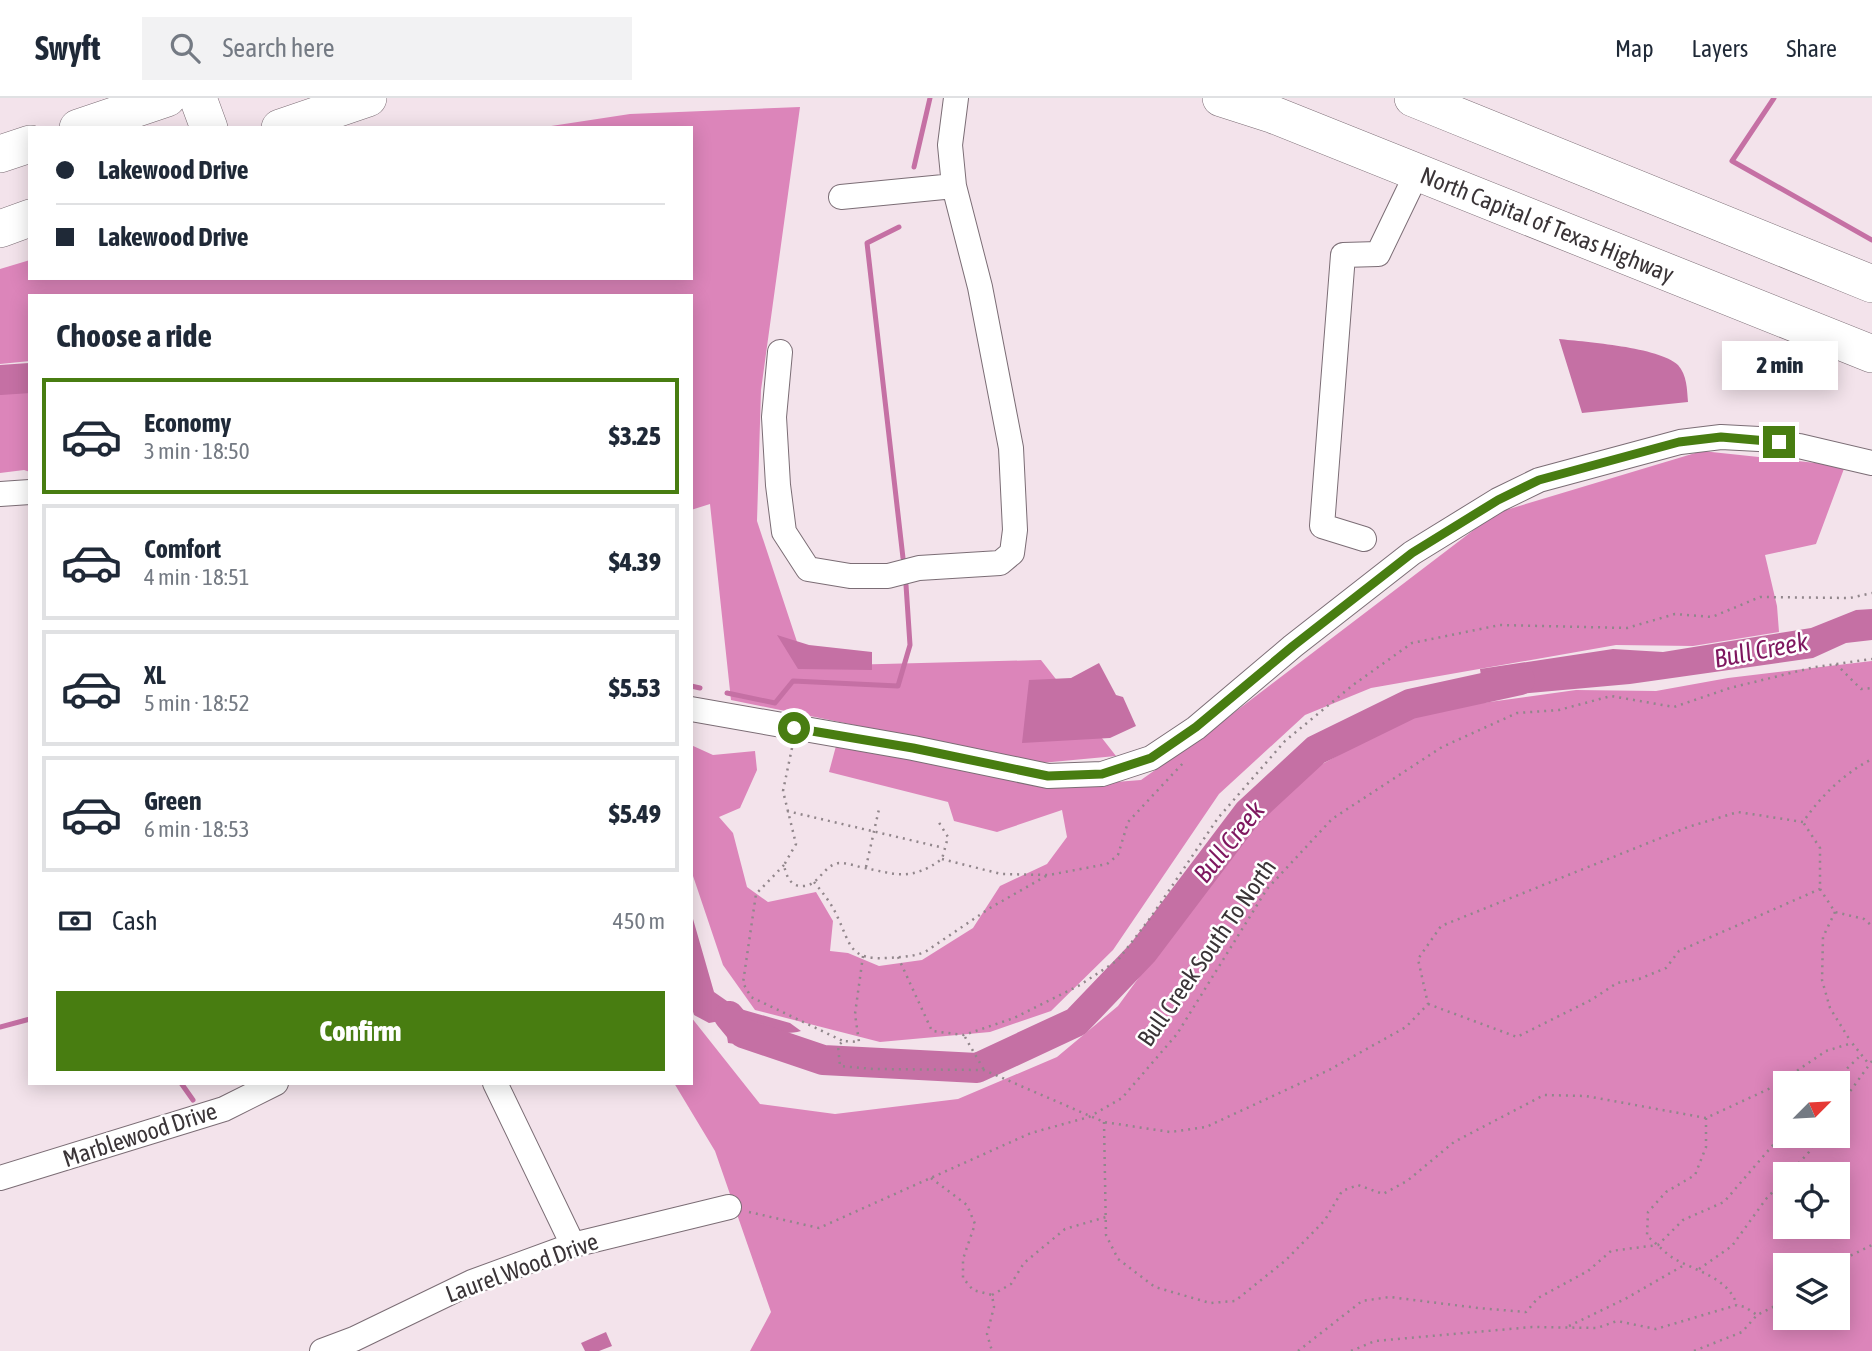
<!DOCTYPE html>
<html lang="en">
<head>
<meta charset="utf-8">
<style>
	body { margin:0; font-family:"Asap Condensed",sans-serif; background:#f2f2f3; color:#1f2937; height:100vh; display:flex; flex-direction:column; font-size:26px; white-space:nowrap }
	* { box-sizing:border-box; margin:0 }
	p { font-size:23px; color:#747a83 }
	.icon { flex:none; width:38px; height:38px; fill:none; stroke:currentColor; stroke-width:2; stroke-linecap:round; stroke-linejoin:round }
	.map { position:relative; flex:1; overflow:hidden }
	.side { position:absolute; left:28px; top:196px; width:665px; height:791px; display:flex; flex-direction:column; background:#fff; border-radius:0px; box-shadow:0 4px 18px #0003 }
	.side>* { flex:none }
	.banner { position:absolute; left:28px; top:28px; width:665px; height:154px; border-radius:0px; box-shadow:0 4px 18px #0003; display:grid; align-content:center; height:154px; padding:0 28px; background:#fff }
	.needle { width:46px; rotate:66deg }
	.fabs { position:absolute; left:1773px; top:973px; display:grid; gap:14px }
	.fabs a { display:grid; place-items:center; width:77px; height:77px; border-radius:0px; background:#fff; box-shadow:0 4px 18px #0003; font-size:35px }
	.end { position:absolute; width:32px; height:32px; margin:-16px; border:9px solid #487d11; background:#fff; box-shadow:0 0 0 4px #fff }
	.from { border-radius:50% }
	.bubble { position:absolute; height:49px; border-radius:0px; background:#fff; box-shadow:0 4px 18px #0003; font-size:23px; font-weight:800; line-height:49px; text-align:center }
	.banner b { display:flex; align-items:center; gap:24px; height:66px; font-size:26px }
	.banner b+b { border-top:2px solid #e0e1e3 }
	.banner i { width:18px; height:18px; background:#1f2937 }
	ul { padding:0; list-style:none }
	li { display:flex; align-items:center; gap:21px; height:116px; margin:0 14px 10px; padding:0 14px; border:4px solid #e0e1e3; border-radius:0px }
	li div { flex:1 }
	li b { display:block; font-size:26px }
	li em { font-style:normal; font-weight:800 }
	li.active { border-color:#487d11 }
	li>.icon { width:63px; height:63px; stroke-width:1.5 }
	h2 { padding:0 28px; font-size:32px; line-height:84px }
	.pay { display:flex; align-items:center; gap:18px; height:77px; padding:0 28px; font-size:26px }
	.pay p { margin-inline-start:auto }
	.action { display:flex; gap:14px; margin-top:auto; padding:14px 28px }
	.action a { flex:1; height:80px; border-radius:0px; background:#487d11; color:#fff; font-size:28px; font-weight:800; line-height:80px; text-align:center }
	header { display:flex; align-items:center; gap:42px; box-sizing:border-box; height:98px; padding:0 35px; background:#fff; border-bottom:2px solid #e0e1e3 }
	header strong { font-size:33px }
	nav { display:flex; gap:38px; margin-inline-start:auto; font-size:24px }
	.search { width:490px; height:63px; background:#f2f2f3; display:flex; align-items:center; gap:18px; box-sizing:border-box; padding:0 24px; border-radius:0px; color:#747a83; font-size:26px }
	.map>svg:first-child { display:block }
	.forest { fill:#dc85ba; fill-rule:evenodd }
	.water { fill:#c570a4 }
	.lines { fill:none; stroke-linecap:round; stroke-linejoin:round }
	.stream { stroke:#c570a4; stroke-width:5 }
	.river { stroke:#c570a4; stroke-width:30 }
	.minor-casing { stroke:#7b6d75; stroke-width:26 }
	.highway-casing { stroke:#7b6d75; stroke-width:38 }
	.path { stroke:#91868b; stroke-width:2.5; stroke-dasharray:2 5; stroke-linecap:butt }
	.minor { stroke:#fff; stroke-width:24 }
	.highway { stroke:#fff; stroke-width:37 }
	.route { stroke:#487d11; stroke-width:9 }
	.labels { text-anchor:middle; stroke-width:5; stroke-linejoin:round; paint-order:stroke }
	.street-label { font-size:24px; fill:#3a3437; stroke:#fff }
	.water-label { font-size:26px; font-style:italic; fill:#7e175f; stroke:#fff }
</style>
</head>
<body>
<header>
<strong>Swyft</strong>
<div class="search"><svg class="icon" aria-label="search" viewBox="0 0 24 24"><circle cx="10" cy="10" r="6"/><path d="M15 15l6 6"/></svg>Search here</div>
<nav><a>Map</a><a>Layers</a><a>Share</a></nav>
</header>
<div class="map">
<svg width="1872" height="1253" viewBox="0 0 1872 1253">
	<rect width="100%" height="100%" fill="#f3e3eb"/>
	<path class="forest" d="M800,9L761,292L757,423L805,568L1041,562L1116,658L1041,665L731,602L710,406L691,412V198H30V263L0,266V171L30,162V180H691V30H538L630,16Z
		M30,288V374L24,372L0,375V293Z
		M1702,353L1845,368L1816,446L1765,457L1777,508L1779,534L1693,548L1616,547L1371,590L1305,617L1219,696L1113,852L1051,913L990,934L880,944L755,912L723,867L691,772V647L713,657L755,653L757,672L740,710L719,719L733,735L747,789L768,804L816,794L833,823L830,853L848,855L879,868L922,862L973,830L1000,788L1047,766L1067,739L1062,712L997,734L954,723L948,704L829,674L836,648L1064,688L1141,682L1202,639L1496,415Z
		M1872,563V1253H750L771,1214L715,1053L674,985H691V919L760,1006L835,1016L958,1001L1057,959L1118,908L1255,721L1308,674L1416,614L1576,592L1656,593L1728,580ZM1785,985H1838V1038H1785ZM1785,1076H1838V1129H1785ZM1785,1167H1838V1220H1785Z"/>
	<path class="water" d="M1559,241C1586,244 1659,249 1678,267C1687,277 1687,291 1688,304L1582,315Z
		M1872,511V542L1846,545L1813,560L1630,586L1484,599L1480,571L1613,551L1663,554L1811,530L1856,512Z
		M777,537L809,547L872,554V572L798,571Z
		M1099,565L1116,597L1123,599L1136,628L1110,640L1022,645L1029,582L1071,580Z
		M691,814L714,894L737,910L790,925L801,933C791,936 781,934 772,936C751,943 753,948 728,945L726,932L720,923L709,925L694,917L691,907Z
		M606,1234L612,1248L599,1253H585L581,1245Z"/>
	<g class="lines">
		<path class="stream" d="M1774,0L1732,63L1872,142
			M914,69L930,0
			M899,129L867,145L903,460
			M691,588L700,590
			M727,595L775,605L793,583L898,588L910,547L906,487
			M0,929L30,921
			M181,985L193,1002"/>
		<path class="river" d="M0,282L30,280
			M729,918L743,935L823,962L977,970L1076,924L1143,854L1248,715L1316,652L1410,606L1520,582"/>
		<g class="minor-casing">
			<path id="minor" d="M841,99L954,88
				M780,254L774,319L778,387L784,434L808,471L850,478H888L919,470L1000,465L1012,455L1015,432L1011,350L980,189L954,88L950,47L956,0
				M0,396L30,394
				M1364,441L1322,428L1343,157L1378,156L1417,75
				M691,611L913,650L1048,678L1102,676L1151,660L1196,630L1293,548L1412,455L1498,402L1539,382L1680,344L1721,339L1759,341L1799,348L1872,365
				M495,985L573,1147
				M0,1080L224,1011L276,985
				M322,1253L354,1241L472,1184L573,1147L729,1109"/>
		</g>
		<g class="highway-casing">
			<path id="highway" d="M198,0L209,30
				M1221,0L1274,17L1872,256
				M1413,0L1872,186
				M78,30L167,0
				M280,30L368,0
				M0,56L30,46
				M0,131L30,120"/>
		</g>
		<path class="path" d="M1836,566L1861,591L1872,590
			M792,650L783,693L796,746L784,767C786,777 790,789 803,788C819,788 823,767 839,765C846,765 853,767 860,769C896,776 910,784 942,761L948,739L938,723
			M787,713L944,750
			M942,761L1001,776L1049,777L1107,766L1118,757L1128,724L1185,663
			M784,767L756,796L743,885L751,899L843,943
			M866,769L879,711
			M814,784C823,795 832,806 838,820C851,848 850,862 887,860C901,859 912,859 925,854L990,810L1046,778
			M1820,791L1835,814L1864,821L1872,828
			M1835,814L1823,839L1822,882L1830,910L1851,944
			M863,858L855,916L859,944L843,943L838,948L840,968L873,971L984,972L1104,1024L1170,1034L1206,1029L1329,972L1406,929L1428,906L1418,861L1441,828L1688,729L1738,714L1803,724C1821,698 1843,676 1872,661
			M898,859L932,933L964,937L1014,920L1080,887L1118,862L1151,819L1218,720L1285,643L1353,587L1412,545L1500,527L1627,530L1675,516L1712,519L1760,499L1850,500L1872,495
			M1428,906L1517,939L1591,902L1617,885L1639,881L1666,870L1679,853L1820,791V750L1803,724
			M965,939L984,972
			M1832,985L1861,957
			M1838,1010L1872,963
			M1706,1020V1049L1695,1077L1666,1094L1648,1114L1647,1138C1656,1145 1664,1154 1673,1160C1695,1173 1728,1179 1737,1207
			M1104,1024L1106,1137L1118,1161L1155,1189L1210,1205L1235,1203L1286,1162L1325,1122L1342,1093L1358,1087L1383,1096L1407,1083L1454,1044L1544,997L1586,998L1706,1020L1773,989L1826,953L1852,945L1868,965
			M1789,1076L1809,1054L1820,1038
			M931,1080L967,1107L975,1126L963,1161V1180L973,1192L992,1197L994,1209L987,1236L992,1253
			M749,1114L819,1130L1031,1035L1089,1019L1122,1000L1177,936L1267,791L1332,721L1442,649L1517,615L1559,612L1611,598L1674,609L1730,590L1815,569L1872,561
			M1832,1167L1872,1147
			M1699,1171L1732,1148L1766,1101L1785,1081
			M992,1197L1011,1186L1024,1165L1065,1131L1106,1119
			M1569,1228L1625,1201L1686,1166
			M1298,1253L1362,1203L1390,1199L1478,1210L1526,1214L1538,1200L1588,1173L1611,1153L1658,1147L1683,1122L1724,1104L1785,1033
			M1351,1253L1375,1243L1532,1229L1597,1230L1617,1223L1656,1231L1737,1207L1745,1209L1757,1217
			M1694,1253L1742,1234L1757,1217L1773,1209L1785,1195"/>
		<use href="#minor" class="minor"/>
		<use href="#highway" class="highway"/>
	</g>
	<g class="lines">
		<path class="route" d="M794,630L913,650L1048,678L1102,676L1151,660L1196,629L1293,548L1412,455L1498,402L1539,382L1679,344L1721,339L1779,344"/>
	</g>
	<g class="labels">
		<g class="street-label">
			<text transform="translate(1547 127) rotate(22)" y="8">North Capital of Texas Highway</text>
			<text transform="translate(1207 855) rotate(-55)" y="8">Bull Creek South To North</text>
			<text transform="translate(140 1037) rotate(-18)" y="8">Marblewood Drive</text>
			<text transform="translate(522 1170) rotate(-20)" y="8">Laurel Wood Drive</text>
		</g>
		<g class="water-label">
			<text transform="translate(1761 552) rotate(-11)" y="9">Bull Creek</text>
			<text transform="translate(1229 744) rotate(-51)" y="9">Bull Creek</text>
		</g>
	</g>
</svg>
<div class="fabs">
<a><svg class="needle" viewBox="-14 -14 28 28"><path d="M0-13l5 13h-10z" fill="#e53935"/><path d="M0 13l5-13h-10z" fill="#747a83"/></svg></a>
<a><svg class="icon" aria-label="locate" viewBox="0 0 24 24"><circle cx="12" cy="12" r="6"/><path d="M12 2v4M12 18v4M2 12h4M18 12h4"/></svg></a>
<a><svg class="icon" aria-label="layers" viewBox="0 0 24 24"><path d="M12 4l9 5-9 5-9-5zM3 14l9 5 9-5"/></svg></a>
</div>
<i class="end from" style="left:794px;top:630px"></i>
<i class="end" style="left:1779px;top:344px"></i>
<div class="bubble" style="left:1722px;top:243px;width:116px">2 min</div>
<div class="banner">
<b><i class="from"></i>Lakewood Drive</b>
<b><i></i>Lakewood Drive</b>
</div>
<section class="side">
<h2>Choose a ride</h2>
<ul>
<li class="active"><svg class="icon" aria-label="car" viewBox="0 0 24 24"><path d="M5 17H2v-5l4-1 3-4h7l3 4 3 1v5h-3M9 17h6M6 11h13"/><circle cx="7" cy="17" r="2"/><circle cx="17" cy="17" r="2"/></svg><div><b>Economy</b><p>3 min · 18:50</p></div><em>$3.25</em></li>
<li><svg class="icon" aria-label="car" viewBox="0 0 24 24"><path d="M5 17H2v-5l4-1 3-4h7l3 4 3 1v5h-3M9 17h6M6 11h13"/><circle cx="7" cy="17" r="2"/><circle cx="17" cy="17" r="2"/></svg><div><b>Comfort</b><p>4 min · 18:51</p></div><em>$4.39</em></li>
<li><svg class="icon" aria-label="car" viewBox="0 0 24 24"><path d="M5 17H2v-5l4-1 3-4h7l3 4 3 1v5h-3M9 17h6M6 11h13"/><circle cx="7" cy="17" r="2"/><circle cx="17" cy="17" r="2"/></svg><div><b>XL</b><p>5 min · 18:52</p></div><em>$5.53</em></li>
<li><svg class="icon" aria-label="car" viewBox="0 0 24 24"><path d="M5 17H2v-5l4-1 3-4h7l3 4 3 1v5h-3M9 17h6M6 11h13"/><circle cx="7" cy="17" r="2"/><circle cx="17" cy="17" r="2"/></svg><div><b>Green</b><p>6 min · 18:53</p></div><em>$5.49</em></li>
</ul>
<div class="pay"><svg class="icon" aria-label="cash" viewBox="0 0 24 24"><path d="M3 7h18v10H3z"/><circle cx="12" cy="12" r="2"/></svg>Cash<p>450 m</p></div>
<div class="action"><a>Confirm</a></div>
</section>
</div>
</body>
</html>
